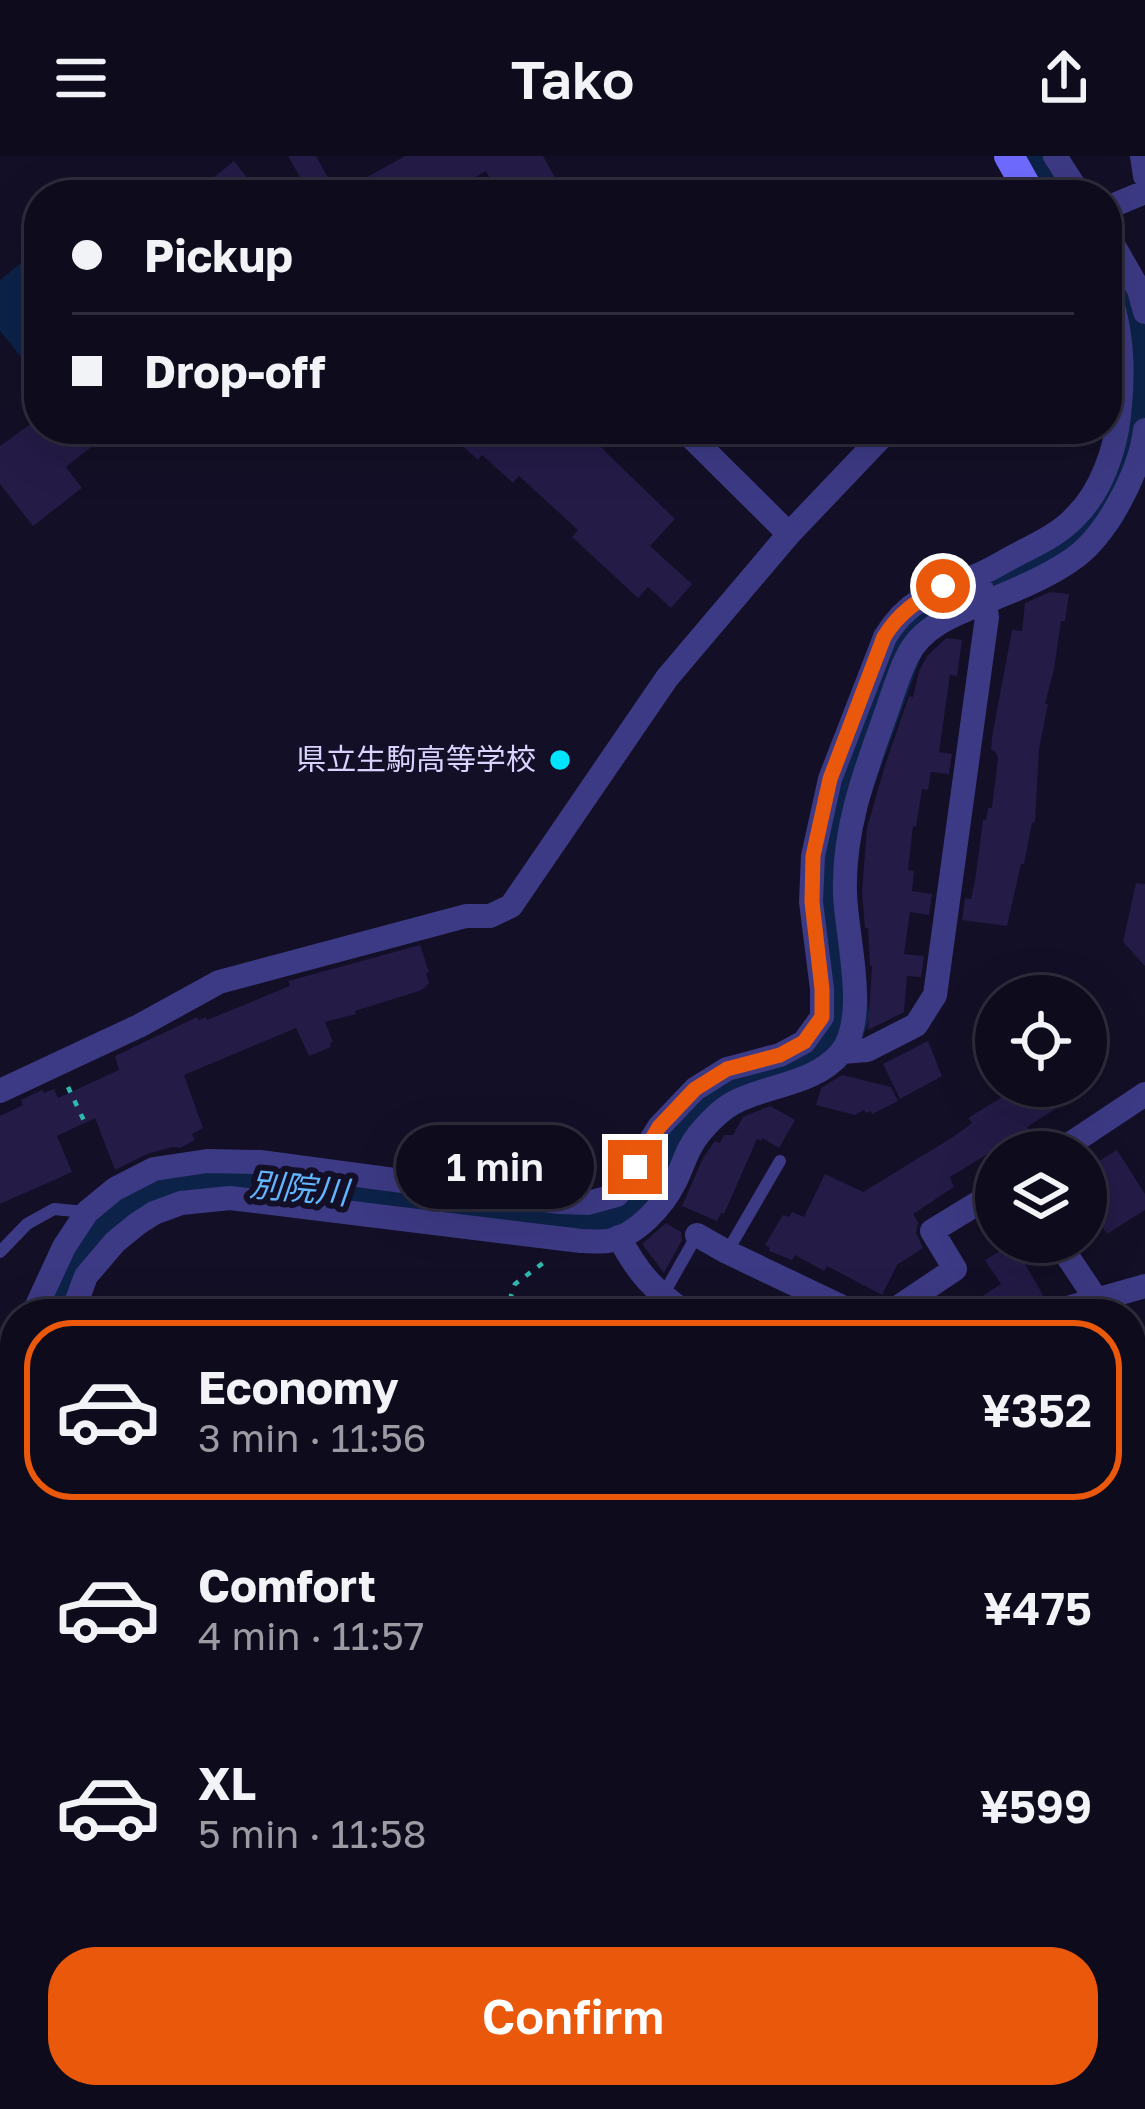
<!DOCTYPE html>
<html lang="en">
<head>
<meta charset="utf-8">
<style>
	body { margin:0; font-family:"Golos Text","Noto Sans JP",sans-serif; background:#171425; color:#f1f3f6; height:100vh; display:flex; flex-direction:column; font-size:45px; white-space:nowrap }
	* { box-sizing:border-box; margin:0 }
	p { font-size:39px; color:#9b9ba3 }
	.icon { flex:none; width:66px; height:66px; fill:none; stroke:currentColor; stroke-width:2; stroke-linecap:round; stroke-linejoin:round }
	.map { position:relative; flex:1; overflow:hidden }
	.sheet { position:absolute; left:0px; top:1143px; width:1146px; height:810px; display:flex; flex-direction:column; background:#0e0b1c; border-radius:48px 48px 0 0; box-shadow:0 12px 48px #0002,0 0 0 3px #2e2b3b }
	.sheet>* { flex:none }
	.hud { position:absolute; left:24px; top:24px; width:1098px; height:264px; border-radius:48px; box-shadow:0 12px 48px #0002,0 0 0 3px #2e2b3b; display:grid; align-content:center; height:264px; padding:0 48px; background:#0e0b1c }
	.buttons { position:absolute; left:975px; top:819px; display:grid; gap:24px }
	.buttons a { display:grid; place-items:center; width:132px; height:132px; border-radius:50%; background:#0e0b1c; box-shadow:0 12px 48px #0002,0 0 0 3px #2e2b3b; font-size:60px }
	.end { position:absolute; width:54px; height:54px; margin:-27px; border:15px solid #ea580c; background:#fff; box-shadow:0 0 0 6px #fff }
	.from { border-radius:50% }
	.bubble { position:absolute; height:84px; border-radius:42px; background:#0e0b1c; box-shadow:0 12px 48px #0002,0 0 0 3px #2e2b3b; font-size:39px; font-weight:600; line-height:84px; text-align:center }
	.hud b { display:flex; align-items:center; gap:42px; height:114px; font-size:45px }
	.hud b+b { border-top:3px solid #2e2b3b }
	.hud i { width:30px; height:30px; background:#f1f3f6 }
	ul { padding:21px 0 0; list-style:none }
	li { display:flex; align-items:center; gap:36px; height:180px; margin:0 24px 18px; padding:0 24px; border:6px solid transparent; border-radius:48px }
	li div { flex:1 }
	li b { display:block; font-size:45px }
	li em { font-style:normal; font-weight:600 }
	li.on { border-color:#ea580c }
	li>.icon { width:108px; height:108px; stroke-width:1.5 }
	.button { display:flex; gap:24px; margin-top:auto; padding:24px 48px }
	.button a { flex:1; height:138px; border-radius:48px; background:#ea580c; color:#fff; font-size:48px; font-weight:600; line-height:138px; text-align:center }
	header { display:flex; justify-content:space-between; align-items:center; height:156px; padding:0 48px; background:#0e0b1c; font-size:54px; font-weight:600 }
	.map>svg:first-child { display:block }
	.green { fill:#12302f }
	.water { fill:#0c2248 }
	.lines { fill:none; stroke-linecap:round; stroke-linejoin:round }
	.river { stroke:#0c2248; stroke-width:48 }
	.building { fill:#241b47 }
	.path { stroke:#2fb8b0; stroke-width:4.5; stroke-dasharray:6 9; stroke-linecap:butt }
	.lane { stroke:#3d3a85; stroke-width:12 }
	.street { stroke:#3d3a85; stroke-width:24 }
	.secondary { stroke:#6f6bff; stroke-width:30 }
	.highway { stroke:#ff4fa3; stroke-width:36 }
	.street-bridge { stroke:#3d3a85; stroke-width:24 }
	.route { stroke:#ea580c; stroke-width:15 }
	.poi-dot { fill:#00e5ff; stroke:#130f26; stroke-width:4.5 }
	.labels { text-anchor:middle; stroke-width:12; stroke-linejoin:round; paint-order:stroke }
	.poi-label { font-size:30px; fill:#d9d4ff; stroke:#130f26; text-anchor:end }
	.water-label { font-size:33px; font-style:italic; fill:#62b6ff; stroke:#130f26 }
</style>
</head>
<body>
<header><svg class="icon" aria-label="menu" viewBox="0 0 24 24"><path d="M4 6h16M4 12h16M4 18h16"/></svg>Tako<svg class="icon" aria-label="share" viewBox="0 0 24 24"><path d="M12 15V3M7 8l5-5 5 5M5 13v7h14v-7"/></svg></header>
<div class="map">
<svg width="1145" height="1953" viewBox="0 0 1145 1953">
	<rect width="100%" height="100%" fill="#130f26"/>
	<path class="green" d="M1145,1751V1953H1052L1053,1938H1131V1752Z"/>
	<path class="water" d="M37,94L39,97V223L0,175V124Z"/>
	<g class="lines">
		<path class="river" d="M1039,0L1064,39
			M51,1158C68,1120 100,1063 137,1042C205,1005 342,1036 417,1046C481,1055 544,1062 608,1069L645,1044L684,969L724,939L755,923L810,906L837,883L845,860L842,815L832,763L829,722L834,686L843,646L902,483L925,457L1066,391L1100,357L1116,327L1131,285L1140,207L1133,165L1119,125L1107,107
			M0,1260L15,1233"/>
	</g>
	<path class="building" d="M288,0H316L337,38L405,0H543L565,39H499L486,15L443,39H310Z
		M234,5L261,39H192Z
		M39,262V273H114L66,311L82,332L33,370L0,328V290Z
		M444,273H582L675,363L650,390L692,428L671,452L648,431L638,442L572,381L578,374L519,320L513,327L482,299L478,304Z
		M1050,436L1069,438L1065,465H1061L1054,513L1045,548H1048L1039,593L1035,666L1032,667L1024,708H1021L1007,770L962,764L965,742L971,743L975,725L983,664H986L988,652H992L998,602L995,595L991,594L992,581L1012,474L1022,475L1025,447Z
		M946,482L962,484L957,520L950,519L939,596L952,598L949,618L931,616L928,634L922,633L916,671L913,670L908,714L914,715L912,735L932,738L929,759L910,756L904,798L924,800L921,821L907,820L904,856L868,874L872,810H870L868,772H865L862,736L867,672L885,609L909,540L913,541L919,515L927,500Z
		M1136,727L1145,728V810L1123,786Z
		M420,789L429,816L426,817L429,827L422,834L355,855L356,858L325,866L333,886L330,887L331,891L309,900L296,872L184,919L203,972L192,978L195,984L180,992L173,991L147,998L115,1014L95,962L57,980L72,1016L0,1048V960L23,949L21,944L42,934L44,937L54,933L58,942L119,914L115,900L197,861L199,864L206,861L207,864L290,830L288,825Z
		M928,885L942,920L900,943L883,908Z
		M842,919L891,931L898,945L872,958L871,955L866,957L864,954L855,959L816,949L821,932Z
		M1020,930H1091L1027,971L1033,980L1019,988L1024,996H991L950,1021L954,1031L913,1058L918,1066L916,1077L923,1092L897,1109L882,1139L827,1110L824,1115L795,1099L792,1104L769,1095L770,1092L765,1089L783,1059L789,1061L792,1056L804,1061L825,1018L863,1036L953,981L972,967L968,962Z
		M770,950L795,964L779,992L762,982L761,985L757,983L724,1058L721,1057L717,1065L682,1050L703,1002L715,985L720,987L724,979H733L743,961Z
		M1117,994L1145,1038V1054L1107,1078L1086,1046V1013Z
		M666,1067L681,1076L682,1084L664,1117L642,1088Z
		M1013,1087L1043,1139L1014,1158H1009L1007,1154L1001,1158H955L1001,1128L985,1104Z"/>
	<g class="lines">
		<path class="path" d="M68,931L86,969
			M505,1158L515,1128L543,1107
			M0,1326L15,1320
			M1112,1938L1113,1953"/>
		<path class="lane" d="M0,1096L27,1068L54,1053L85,1056
			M727,1096L780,1005
			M663,1139L697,1079
			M0,1795L15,1798"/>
		<path class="street" d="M1055,0L1080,39
			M1142,0L1145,20
			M1107,52L1145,36
			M1107,78L1139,134L1145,156
			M683,273L789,378
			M842,896L867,894L916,869L935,839L987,461L982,434
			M0,935L139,870L219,826L466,760H490L511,750L667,522L789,378L889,273
			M1058,996L1145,938
			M697,1079L727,1096L857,1158
			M619,1081C638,1118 653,1133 687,1158
			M33,1158L64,1091L87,1056L115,1033L154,1013L207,1005L260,1006L560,1046L588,1047L617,1039L659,971L695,933L727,913L780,899L804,886L822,861V833L811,746L813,700L830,623L885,481C907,444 935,435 973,421C987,416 1001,407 1014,400C1035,389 1060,378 1076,360C1101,335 1115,295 1119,260C1124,218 1123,173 1107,133
			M72,1158L86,1120L115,1086L137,1068L154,1057L181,1047L230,1042L581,1085C590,1085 600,1086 608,1085C636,1080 663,1050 675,1026C683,1010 687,992 699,978C709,966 720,954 733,947C766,929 813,929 840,898C870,863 846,780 845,737C843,675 864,618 885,560C892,541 898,519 907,501C922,469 958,457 988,445C1015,434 1045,422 1070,405C1106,382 1140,316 1145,274
			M888,1158L955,1113L932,1075L996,1036
			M1057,1158L1071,1151L1145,1130
			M1131,1195L1145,1216
			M0,1218L15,1193
			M0,1286L15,1261"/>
		<path class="secondary" d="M1009,0L1031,39
			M1131,1231L1145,1223
			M0,1494H15
			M0,1701H15
			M1131,1723L1145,1722"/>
		<path class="highway" d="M1131,1413L1145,1412
			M1131,1515L1145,1513
			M0,1580H15
			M1131,1591L1145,1590
			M0,1617H15
			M1131,1678L1145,1676"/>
		<path class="street-bridge" d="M1058,1086L1106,1158"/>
	</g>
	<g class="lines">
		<path class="route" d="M635,1011L659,971L695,933L727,913L780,899L804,886L822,861V833L812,746L813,700L830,623L884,481C899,456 919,444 943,430"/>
	</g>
	<circle class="poi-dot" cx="560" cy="604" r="12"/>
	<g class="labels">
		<g class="poi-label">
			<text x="536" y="614">県立生駒高等学校</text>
		</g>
		<g class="water-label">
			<text transform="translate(299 1032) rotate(5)" y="12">別院川</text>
		</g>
	</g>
</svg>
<div class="buttons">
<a><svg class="icon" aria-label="locate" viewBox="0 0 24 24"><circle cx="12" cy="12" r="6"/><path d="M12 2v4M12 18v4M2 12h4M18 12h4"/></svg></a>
<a><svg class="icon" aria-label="layers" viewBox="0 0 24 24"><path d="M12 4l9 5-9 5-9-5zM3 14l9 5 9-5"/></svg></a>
</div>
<i class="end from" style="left:943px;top:430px"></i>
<i class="end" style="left:635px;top:1011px"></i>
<div class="bubble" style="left:396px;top:969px;width:198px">1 min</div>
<div class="hud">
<b><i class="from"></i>Pickup</b>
<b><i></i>Drop-off</b>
</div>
<section class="sheet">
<ul>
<li class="on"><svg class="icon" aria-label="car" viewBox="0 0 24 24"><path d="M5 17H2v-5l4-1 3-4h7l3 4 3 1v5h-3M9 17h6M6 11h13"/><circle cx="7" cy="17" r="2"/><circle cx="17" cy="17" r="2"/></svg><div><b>Economy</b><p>3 min · 11:56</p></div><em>¥352</em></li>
<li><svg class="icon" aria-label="car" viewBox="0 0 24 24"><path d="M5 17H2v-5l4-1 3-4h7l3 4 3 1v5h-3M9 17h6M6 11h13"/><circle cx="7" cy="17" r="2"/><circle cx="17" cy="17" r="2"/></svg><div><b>Comfort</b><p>4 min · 11:57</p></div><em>¥475</em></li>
<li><svg class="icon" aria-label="car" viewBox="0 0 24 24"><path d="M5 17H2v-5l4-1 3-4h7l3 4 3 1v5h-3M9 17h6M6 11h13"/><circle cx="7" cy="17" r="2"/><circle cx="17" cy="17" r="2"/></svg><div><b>XL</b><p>5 min · 11:58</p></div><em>¥599</em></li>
</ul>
<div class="button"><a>Confirm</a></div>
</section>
</div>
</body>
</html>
